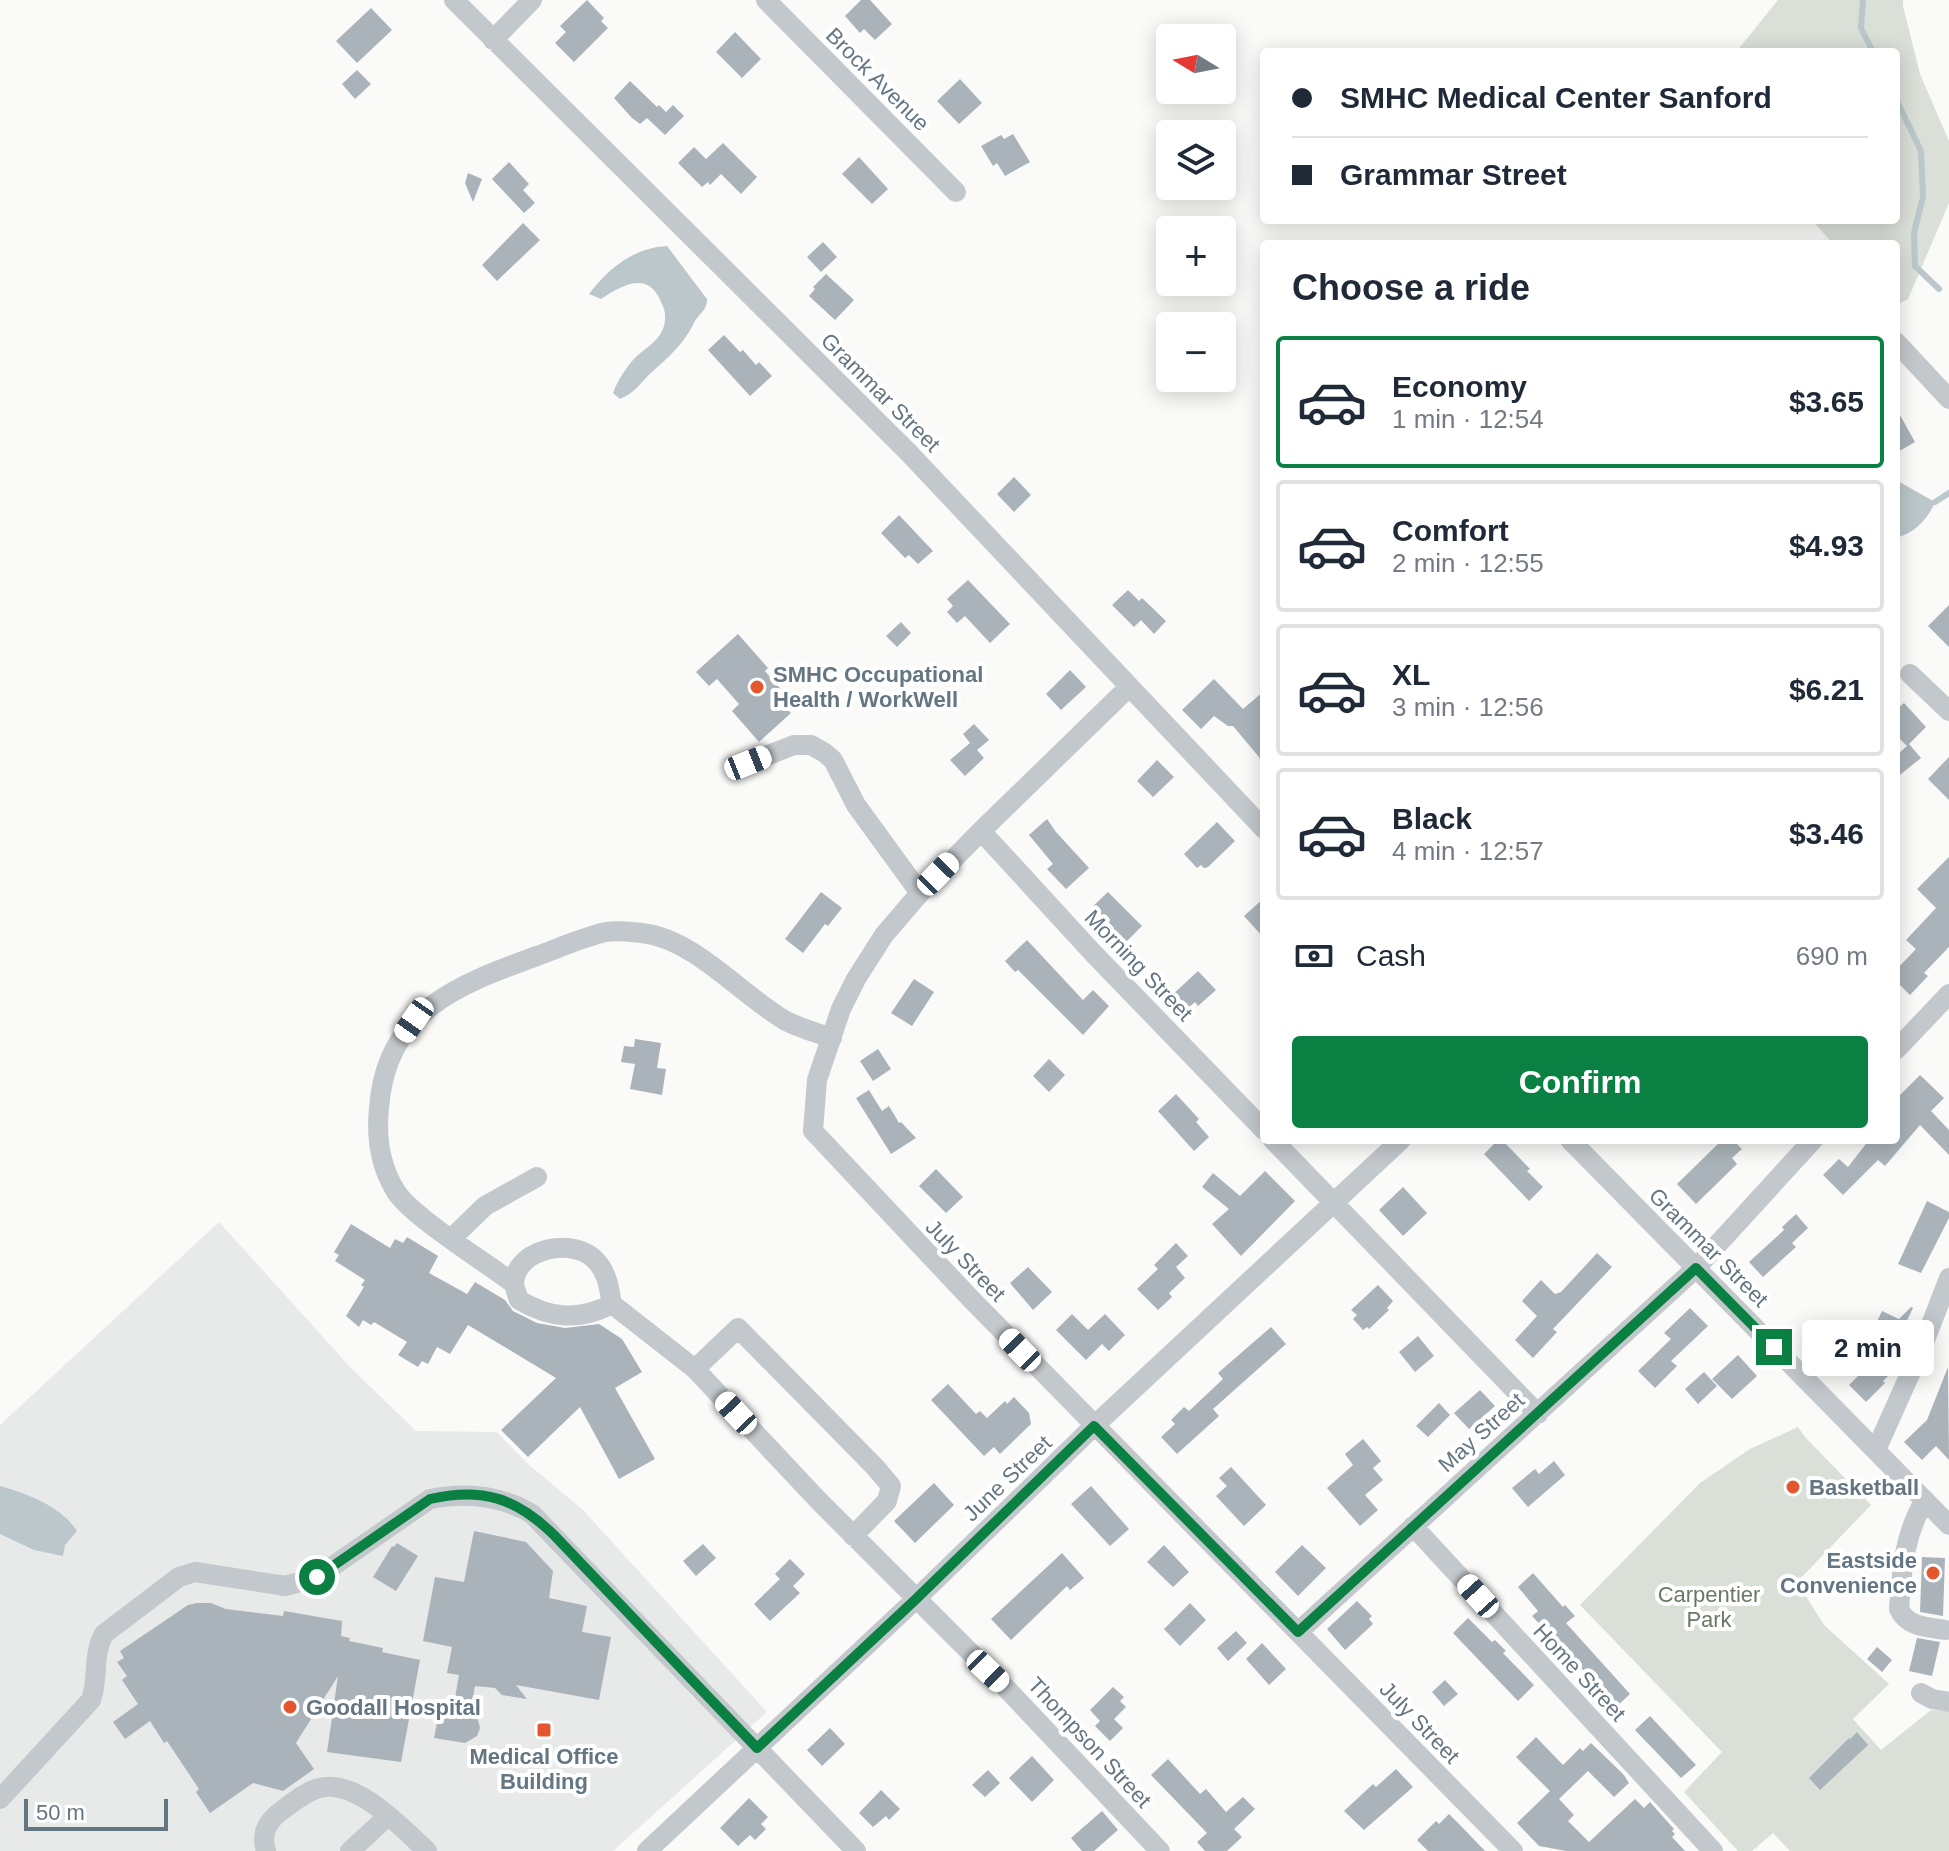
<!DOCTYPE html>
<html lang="en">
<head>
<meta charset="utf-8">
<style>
	body { margin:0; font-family:Helvetica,sans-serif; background:#f6f6f7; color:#1f2937; height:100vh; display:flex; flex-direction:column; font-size:30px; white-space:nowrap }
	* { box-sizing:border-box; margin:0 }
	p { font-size:26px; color:#747a83 }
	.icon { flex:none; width:44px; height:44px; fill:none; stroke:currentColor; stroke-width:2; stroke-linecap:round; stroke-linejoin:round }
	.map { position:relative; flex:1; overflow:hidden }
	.panel { position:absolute; left:1260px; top:240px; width:640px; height:904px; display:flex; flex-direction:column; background:#fff; border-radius:8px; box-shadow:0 4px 20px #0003 }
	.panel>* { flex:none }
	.banner { position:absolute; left:1260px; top:48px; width:640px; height:176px; border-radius:8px; box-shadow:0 4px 20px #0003; display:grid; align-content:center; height:176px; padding:0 32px; background:#fff }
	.needle { width:52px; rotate:280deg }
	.fabs { position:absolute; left:1156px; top:24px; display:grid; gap:16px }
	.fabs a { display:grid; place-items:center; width:80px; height:80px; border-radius:8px; background:#fff; box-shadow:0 4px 20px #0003; font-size:40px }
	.scale { position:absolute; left:24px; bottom:20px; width:144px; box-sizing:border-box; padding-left:8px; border:4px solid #657683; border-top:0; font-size:22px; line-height:28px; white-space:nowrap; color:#657683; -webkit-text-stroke:6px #fff; paint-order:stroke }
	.end { position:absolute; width:36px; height:36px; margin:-18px; border:10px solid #0b8043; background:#fff; box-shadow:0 0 0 4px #fff }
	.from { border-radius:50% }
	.bubble { position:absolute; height:56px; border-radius:8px; background:#fff; box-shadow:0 4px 20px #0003; font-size:26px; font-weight:600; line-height:56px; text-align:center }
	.car { position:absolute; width:24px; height:48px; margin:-24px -12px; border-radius:10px; box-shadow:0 0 6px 2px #0007; background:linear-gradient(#fff 24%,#345 0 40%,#fff 0 76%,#345 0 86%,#fff 0) }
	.banner b { display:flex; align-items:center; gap:28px; height:76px; font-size:30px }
	.banner b+b { border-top:2px solid #e0e1e3 }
	.banner i { width:20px; height:20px; background:#1f2937 }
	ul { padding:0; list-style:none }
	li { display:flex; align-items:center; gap:24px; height:132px; margin:0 16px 12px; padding:0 16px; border:4px solid #e0e1e3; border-radius:8px }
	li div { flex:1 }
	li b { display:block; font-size:30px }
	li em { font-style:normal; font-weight:600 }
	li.selected { border-color:#0b8043 }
	li>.icon { width:72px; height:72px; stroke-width:1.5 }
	h2 { padding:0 32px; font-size:36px; line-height:96px }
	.pay { display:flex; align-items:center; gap:20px; height:88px; padding:0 32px; font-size:30px }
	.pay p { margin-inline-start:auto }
	.action { display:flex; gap:16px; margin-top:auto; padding:16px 32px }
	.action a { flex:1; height:92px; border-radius:8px; background:#0b8043; color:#fff; font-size:32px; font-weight:600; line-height:92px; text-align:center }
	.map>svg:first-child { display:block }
	.built { fill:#e8e9e9 }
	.green { fill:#dadfd7 }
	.water { fill:#bbc7cb }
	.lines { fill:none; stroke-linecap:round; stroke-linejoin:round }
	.stream { stroke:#bbc7cb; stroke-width:6 }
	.building { fill:#aab3b9 }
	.minor { stroke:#c3c8cc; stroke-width:20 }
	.route { stroke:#0b8043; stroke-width:10 }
	.poi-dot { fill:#e4572e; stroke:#fff; stroke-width:3 }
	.labels { text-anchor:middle; stroke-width:8; stroke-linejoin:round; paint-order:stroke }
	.street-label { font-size:22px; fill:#657683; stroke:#fff }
	.poi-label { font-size:22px; font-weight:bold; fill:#657683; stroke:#fff; text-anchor:start }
	.park-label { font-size:22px; fill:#687a64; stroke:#fff }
</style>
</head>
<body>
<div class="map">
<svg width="1949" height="1851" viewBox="0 0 1949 1851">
	<rect width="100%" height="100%" fill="#fafaf8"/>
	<path class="built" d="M219,1222L352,1369L416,1431L497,1432L528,1464L582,1509L767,1712L613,1851H0V1425Z"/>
	<path class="green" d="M1778,0H1903V6L1920,74L1949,141V203L1908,299L1896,305V244H1833L1812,220H1896V52H1736Z
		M1798,1427L1805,1437L1871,1505L1797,1582L1824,1625L1889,1684L1853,1719L1881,1750L1931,1710L1949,1711V1851H1790L1773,1833L1752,1851H1738L1684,1792L1722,1752L1580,1605L1700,1483L1750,1449Z"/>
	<path class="water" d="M667,246L707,299C707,312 698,313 693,325C684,343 669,357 653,371C641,382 635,393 620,399L613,393C617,382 625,369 633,360C642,350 658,342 663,329C666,320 666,312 662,304C649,270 624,284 601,299L589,294C609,268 633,248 667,246Z
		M1896,480L1935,502C1928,519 1915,533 1896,538Z
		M0,1486C28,1494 61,1506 77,1531L65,1545L63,1556L34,1550L0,1534Z"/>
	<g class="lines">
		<path class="stream" d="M1863,0L1861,28L1873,52
			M1896,99L1921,151L1923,197L1914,233L1915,266L1939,289
			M1935,502L1949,493"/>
	</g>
	<path class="building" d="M587,0L604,18L601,21L608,28L574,62L555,43L566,32L560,26Z
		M861,0H870L892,24L875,40L864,29L860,33L845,16Z
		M371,8L392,30L357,63L336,41Z
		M735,32L761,59L742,78L716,52Z
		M357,70L371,84L355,99L342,84Z
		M960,79L982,103L959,124L937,101Z
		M630,81L657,107L659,105L666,112L673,105L684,116L665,135L647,118L640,124L632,118L614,98Z
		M1013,134L1030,162L1005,176L997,163L993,166L981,146L1001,135L1004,139Z
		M723,143L757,177L741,194L721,174L710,185L708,182L702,187L678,163L694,147L706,159Z
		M859,157L888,189L872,204L842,174Z
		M509,162L529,184L523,190L535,203L524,213L492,179Z
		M468,173L482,179L473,202L465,183Z
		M523,223L540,240L497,281L482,265Z
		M823,242L837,257L821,272L807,257Z
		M826,274L854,300L835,320L809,296L815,289L813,287Z
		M724,335L740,352L743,350L756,365L759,362L772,376L750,396L708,350Z
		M1896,408L1915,442L1896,453Z
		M1014,477L1031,495L1014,512L997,494Z
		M899,515L933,551L918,564L909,555L905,558L881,533Z
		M968,580L1010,624L990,643L965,616L957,623L947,612L953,606L947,599Z
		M1128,590L1139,601L1142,598L1166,621L1154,634L1141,620L1134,627L1112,605Z
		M1949,605V647L1928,626Z
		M901,622L911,633L897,647L886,636Z
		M738,634L768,668L765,671L793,703L786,708L791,713L759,742L732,711L739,704L717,679L709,686L696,672Z
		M1070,670L1086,687L1061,710L1046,694Z
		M1214,679L1243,709L1264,691V763L1233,726H1228L1214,716L1201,729L1182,710Z
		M1904,703L1926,727L1907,746L1896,735V710Z
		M974,724L989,740L977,750L984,758L965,776L950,760L970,743L963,734Z
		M1909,744L1921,758L1896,778V756Z
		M1949,757V800L1928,779Z
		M1157,760L1174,777L1153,797L1137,781Z
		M1047,819L1056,832L1089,868L1066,889L1047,869L1053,864L1029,835Z
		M1217,822L1235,841L1208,867L1204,868L1201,865L1197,868L1184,854Z
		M1949,857V947L1924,973L1928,976L1910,995L1896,981V970L1916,949L1906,940L1936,908L1917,889Z
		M821,892L842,908L828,926L825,924L803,953L785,939Z
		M1108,892L1142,926L1121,947L1108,933L1114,928L1093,906Z
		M1264,898V938L1244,916Z
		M1027,940L1083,1000L1093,990L1109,1006L1083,1035L1018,970L1015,972L1005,961Z
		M1198,971L1216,990L1198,1006L1195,1002L1184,1012L1170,997Z
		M914,979L934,992L912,1026L891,1013Z
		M635,1039L661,1043L657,1068L666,1069L662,1095L630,1089L635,1064L621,1062L624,1046L634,1047Z
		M878,1049L891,1069L873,1081L860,1061Z
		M1049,1059L1065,1075L1049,1092L1033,1076Z
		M1920,1075L1944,1098L1931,1111L1949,1130V1155L1920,1125L1885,1166L1878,1160L1843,1195L1823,1175L1839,1159L1848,1167L1869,1140H1896V1099Z
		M869,1090L882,1111L889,1106L899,1123L901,1122L916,1138L891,1154L856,1098Z
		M1176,1094L1199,1119L1196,1122L1209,1137L1194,1151L1158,1111Z
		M1498,1140H1502L1530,1169L1527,1171L1543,1187L1529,1201L1484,1154Z
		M1722,1140H1733L1742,1149L1732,1158L1737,1164L1696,1204L1677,1184Z
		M936,1169L963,1197L946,1213L919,1186Z
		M1265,1171L1295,1201L1241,1256L1212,1224L1229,1209L1202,1187L1213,1173L1240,1196Z
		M1403,1187L1427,1213L1403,1236L1379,1210Z
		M1927,1201L1949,1212V1218L1921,1273L1898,1264Z
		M1796,1214L1808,1228L1792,1243L1796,1247L1763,1277L1749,1262L1784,1230L1782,1227Z
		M351,1224L390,1248L395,1239L403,1243L407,1237L438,1256L429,1273L467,1294L475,1282L505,1300L513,1311L537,1323L565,1328L599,1324L622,1339L642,1372L615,1388L655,1459L619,1479L580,1407L528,1457L501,1430L556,1378L468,1325L450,1354L437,1347L428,1364L422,1361L418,1367L398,1355L407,1342L374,1322L371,1325L363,1320L359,1327L346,1316L364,1287L361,1285L365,1280L335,1261L339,1255L334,1252Z
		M1176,1243L1188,1256L1176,1267L1185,1278L1169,1293L1172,1297L1158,1310L1137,1289L1158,1269L1154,1265Z
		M1597,1253L1612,1267L1553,1329L1557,1332L1533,1358L1515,1340L1537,1316L1522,1301L1541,1280L1555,1294L1561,1292Z
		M1028,1267L1052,1292L1033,1310L1010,1283Z
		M1378,1285L1393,1301L1387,1308L1389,1310L1369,1329L1367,1327L1363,1330L1353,1319L1357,1315L1351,1310Z
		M1911,1307L1913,1308L1896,1343L1877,1361L1890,1374L1883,1381L1885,1383L1866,1402L1849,1385L1864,1370L1855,1361L1882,1335L1873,1330L1882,1311L1899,1319Z
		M1690,1308L1708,1326L1671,1361L1677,1366L1655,1388L1638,1371L1671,1339L1664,1333Z
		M1072,1314L1088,1330L1105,1314L1125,1335L1109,1351L1102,1344L1086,1360L1056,1330Z
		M1271,1327L1286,1344L1213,1409L1219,1416L1177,1454L1161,1437L1175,1424L1171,1420L1184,1407L1189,1411L1223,1379L1218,1373Z
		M1418,1336L1434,1356L1415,1372L1399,1352Z
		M1738,1355L1757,1376L1732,1399L1712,1379Z
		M1948,1367L1949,1460L1936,1446L1922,1460L1904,1442L1927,1420Z
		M1704,1372L1717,1386L1698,1404L1685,1389Z
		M948,1384L976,1414L980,1411L987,1418L1005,1401L1007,1404L1014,1397L1029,1413L1031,1424L1000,1454L994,1447L984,1456L931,1400Z
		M1480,1390L1495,1406L1469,1429L1454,1413Z
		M1439,1403L1450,1415L1428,1437L1416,1426Z
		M1363,1439L1381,1461L1373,1468L1383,1480L1365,1495L1378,1510L1360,1526L1327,1488L1353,1465L1345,1454Z
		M1554,1461L1565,1475L1528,1507L1512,1488L1535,1469L1539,1474Z
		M1231,1467L1266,1505L1244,1526L1216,1496L1227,1486L1219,1478Z
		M934,1483L954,1505L915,1543L894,1521Z
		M1091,1486L1129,1529L1110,1546L1071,1504Z
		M474,1531L526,1542L553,1571L549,1598L587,1606L582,1632L611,1637L599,1700L516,1685L527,1699L502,1695L495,1688L475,1686L470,1714L478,1720L480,1728L477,1736L465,1743L434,1738L440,1707L453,1709L459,1675L447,1673L452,1647L423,1641L435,1577L464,1582Z
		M397,1543L418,1556L396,1591L373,1577L392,1546L394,1547Z
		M703,1544L716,1558L696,1576L683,1561Z
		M1164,1545L1189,1572L1173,1587L1147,1562Z
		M1302,1545L1326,1568L1298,1596L1275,1572Z
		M1062,1553L1084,1578L1070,1590L1067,1586L1011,1640L991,1619Z
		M1922,1557L1945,1558L1943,1616L1920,1612Z
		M790,1559L805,1574L793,1586L800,1593L770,1621L754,1604L780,1579L775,1574Z
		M1533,1573L1563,1607L1565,1605L1575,1616L1566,1623L1630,1694L1612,1711L1594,1692L1599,1687L1532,1616L1538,1611L1518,1587Z
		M1357,1601L1372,1616L1369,1619L1373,1624L1345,1650L1327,1629Z
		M197,1603H211L226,1609L283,1616L284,1611L342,1621L341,1636L350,1638L349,1641L383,1648L382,1652L420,1660L401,1762L327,1752L338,1676L296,1743L314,1769L283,1791L253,1783L210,1813L196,1792L199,1789L167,1741L164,1743L150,1721L125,1739L113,1722L138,1704L122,1680L127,1676L117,1662L124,1658L120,1651L188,1605Z
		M1190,1603L1206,1620L1180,1646L1164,1629Z
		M1468,1618L1492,1642L1495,1640L1506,1651L1503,1653L1534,1685L1518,1701L1453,1633Z
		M1236,1631L1247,1643L1228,1661L1217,1648Z
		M1917,1638L1940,1642L1932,1676L1909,1671Z
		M1262,1643L1286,1669L1269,1685L1246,1659Z
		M1877,1647L1892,1660L1882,1672L1867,1659Z
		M1445,1680L1458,1694L1444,1706L1432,1692Z
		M1113,1687L1124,1697L1120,1701L1126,1707L1114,1719L1123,1728L1110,1741L1095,1726L1100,1721L1090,1710Z
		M1650,1716L1696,1765L1681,1778L1635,1730Z
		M830,1728L845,1744L822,1766L807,1750Z
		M1857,1732L1868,1745L1820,1790L1809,1778L1849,1738L1850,1739Z
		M1536,1737L1563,1765L1580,1748L1583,1751L1591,1743L1624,1775L1629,1783L1614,1797L1588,1771L1559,1799L1574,1815L1568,1821L1589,1842L1635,1799L1644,1808L1650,1802L1674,1829L1672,1831L1675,1834L1672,1837L1685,1851H1566L1539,1846L1517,1823L1550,1791L1516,1757Z
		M1032,1756L1054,1780L1032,1802L1009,1778Z
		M1168,1759L1200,1794L1206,1789L1226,1812L1243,1797L1255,1809L1234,1829L1242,1837L1227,1851H1205L1197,1842L1207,1833L1151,1775Z
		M1396,1769L1413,1787L1364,1830L1344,1811L1373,1784L1376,1787Z
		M988,1770L1000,1783L985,1797L972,1785Z
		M881,1790L900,1809L889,1820L886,1816L873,1827L859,1813Z
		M749,1798L768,1817L761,1824L766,1829L755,1840L750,1835L738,1846L720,1828Z
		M1102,1811L1118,1830L1094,1851H1082L1071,1838Z
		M1449,1814L1460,1825L1485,1851H1428L1417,1840L1436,1821L1439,1824Z"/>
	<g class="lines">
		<path class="minor" d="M454,0L908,452L1264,829
			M766,0L956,192
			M493,40L532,0
			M1896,342L1949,399
			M1910,674L1949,711
			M1128,688L981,831L920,893L884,935L856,979L841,1009L817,1080L813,1131L971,1299L1513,1851
			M748,763L794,745H811L825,753L833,760L856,805L920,893
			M981,831L1093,953L1264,1130
			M1896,1050L1949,994
			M1273,1140L1538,1414
			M1570,1140L1949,1525
			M452,1238L485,1206L537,1177
			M514,1284C487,1263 409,1215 395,1190C380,1165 376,1137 379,1108C386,1011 457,985 537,956C559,948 583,937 606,932C617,930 631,932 642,933C695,939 741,995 786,1021C800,1028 817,1033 832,1038
			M612,1304C609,1289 608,1274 597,1262C577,1237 518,1246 514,1282C514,1287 517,1294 519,1300C551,1319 579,1321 612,1304L695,1369L818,1500L1004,1686L1160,1851
			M695,1369L738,1328L875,1467L891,1486L887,1501L853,1536
			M1876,1450L1923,1345L1949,1278
			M1925,1500C1904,1534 1902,1570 1899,1609C1908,1628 1928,1627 1946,1630
			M1413,1526L1713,1851
			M1298,1632L1696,1268L1813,1140
			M1921,1693L1932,1699L1949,1702
			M0,1799L91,1700C99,1678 92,1655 104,1634L179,1577L195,1572L285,1586L317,1577L430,1499C466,1492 500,1495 532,1514L856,1851
			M266,1851C260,1832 269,1819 284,1809C294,1801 305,1793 316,1789C354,1775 402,1828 427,1851
			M350,1851L388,1816
			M647,1851L915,1600L1094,1426L1401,1140"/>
	</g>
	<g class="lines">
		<path class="route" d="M317,1577L430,1499C482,1487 516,1498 554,1535L757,1748L915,1600L1094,1426L1298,1632L1696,1268L1774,1347"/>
	</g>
	<g class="poi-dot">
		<circle cx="757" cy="687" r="8"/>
		<circle cx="1793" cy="1487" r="8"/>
		<circle cx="1933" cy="1573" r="8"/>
		<circle cx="290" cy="1707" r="8"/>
		<rect x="536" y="1722" width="16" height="16" rx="4"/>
	</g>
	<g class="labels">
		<g class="street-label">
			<text transform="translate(878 79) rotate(45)" y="8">Brock Avenue</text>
			<text transform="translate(881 392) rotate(45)" y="8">Grammar Street</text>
			<text transform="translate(1139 965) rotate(46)" y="8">Morning Street</text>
			<text transform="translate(1709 1247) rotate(45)" y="8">Grammar Street</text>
			<text transform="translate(966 1260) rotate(46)" y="8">July Street</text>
			<text transform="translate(1481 1432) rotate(-42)" y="8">May Street</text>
			<text transform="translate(1007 1478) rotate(-44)" y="8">June Street</text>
			<text transform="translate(1580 1672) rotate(47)" y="8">Home Street</text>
			<text transform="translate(1420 1722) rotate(46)" y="8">July Street</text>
			<text transform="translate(1090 1742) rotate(47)" y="8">Thompson Street</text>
		</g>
		<g class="poi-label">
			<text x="773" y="682">SMHC Occupational<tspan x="773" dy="25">Health / WorkWell</tspan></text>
			<text x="1809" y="1495">Basketball</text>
			<text x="1917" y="1568" text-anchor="end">Eastside<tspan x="1917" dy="25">Convenience</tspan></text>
			<text x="306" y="1715">Goodall Hospital</text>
			<text x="544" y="1764" text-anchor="middle">Medical Office<tspan x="544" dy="25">Building</tspan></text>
		</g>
		<g class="park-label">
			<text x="1709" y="1602">Carpentier<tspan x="1709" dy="25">Park</tspan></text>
		</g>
	</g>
</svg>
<div class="fabs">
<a><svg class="needle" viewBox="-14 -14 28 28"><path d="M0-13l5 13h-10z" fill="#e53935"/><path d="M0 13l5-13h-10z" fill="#747a83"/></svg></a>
<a><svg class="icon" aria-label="layers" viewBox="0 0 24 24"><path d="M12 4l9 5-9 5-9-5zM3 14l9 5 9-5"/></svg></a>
<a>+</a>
<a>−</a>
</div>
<div class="scale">50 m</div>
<i class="end from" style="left:317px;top:1577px"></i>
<i class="end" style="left:1774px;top:1347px"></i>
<div class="bubble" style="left:1802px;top:1320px;width:132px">2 min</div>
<i class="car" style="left:748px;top:763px;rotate:68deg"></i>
<i class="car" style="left:938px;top:874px;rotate:44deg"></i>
<i class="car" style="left:414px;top:1020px;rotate:215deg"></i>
<i class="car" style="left:1020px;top:1350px;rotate:316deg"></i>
<i class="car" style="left:736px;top:1413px;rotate:317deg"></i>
<i class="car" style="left:1478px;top:1596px;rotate:318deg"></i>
<i class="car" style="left:988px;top:1671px;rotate:134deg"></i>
<div class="banner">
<b><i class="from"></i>SMHC Medical Center Sanford</b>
<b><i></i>Grammar Street</b>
</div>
<section class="panel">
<h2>Choose a ride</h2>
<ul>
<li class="selected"><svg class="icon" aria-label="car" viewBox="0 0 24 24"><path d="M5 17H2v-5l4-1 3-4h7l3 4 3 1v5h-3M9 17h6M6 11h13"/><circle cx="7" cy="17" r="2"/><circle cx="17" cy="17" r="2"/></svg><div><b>Economy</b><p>1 min · 12:54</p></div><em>$3.65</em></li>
<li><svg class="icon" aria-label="car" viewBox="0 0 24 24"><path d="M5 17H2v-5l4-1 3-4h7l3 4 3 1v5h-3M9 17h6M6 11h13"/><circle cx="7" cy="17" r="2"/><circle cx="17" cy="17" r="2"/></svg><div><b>Comfort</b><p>2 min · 12:55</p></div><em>$4.93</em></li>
<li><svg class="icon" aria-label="car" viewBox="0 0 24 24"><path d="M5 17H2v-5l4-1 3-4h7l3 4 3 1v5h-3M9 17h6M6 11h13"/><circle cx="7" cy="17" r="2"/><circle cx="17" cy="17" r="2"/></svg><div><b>XL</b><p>3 min · 12:56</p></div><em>$6.21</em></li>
<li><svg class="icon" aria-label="car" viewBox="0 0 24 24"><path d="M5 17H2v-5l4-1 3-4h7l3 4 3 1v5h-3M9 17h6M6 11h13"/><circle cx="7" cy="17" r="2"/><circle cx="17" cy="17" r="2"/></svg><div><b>Black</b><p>4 min · 12:57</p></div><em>$3.46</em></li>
</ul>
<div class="pay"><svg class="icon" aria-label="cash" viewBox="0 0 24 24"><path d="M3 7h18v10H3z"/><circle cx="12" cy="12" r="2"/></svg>Cash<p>690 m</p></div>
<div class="action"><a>Confirm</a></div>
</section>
</div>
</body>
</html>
